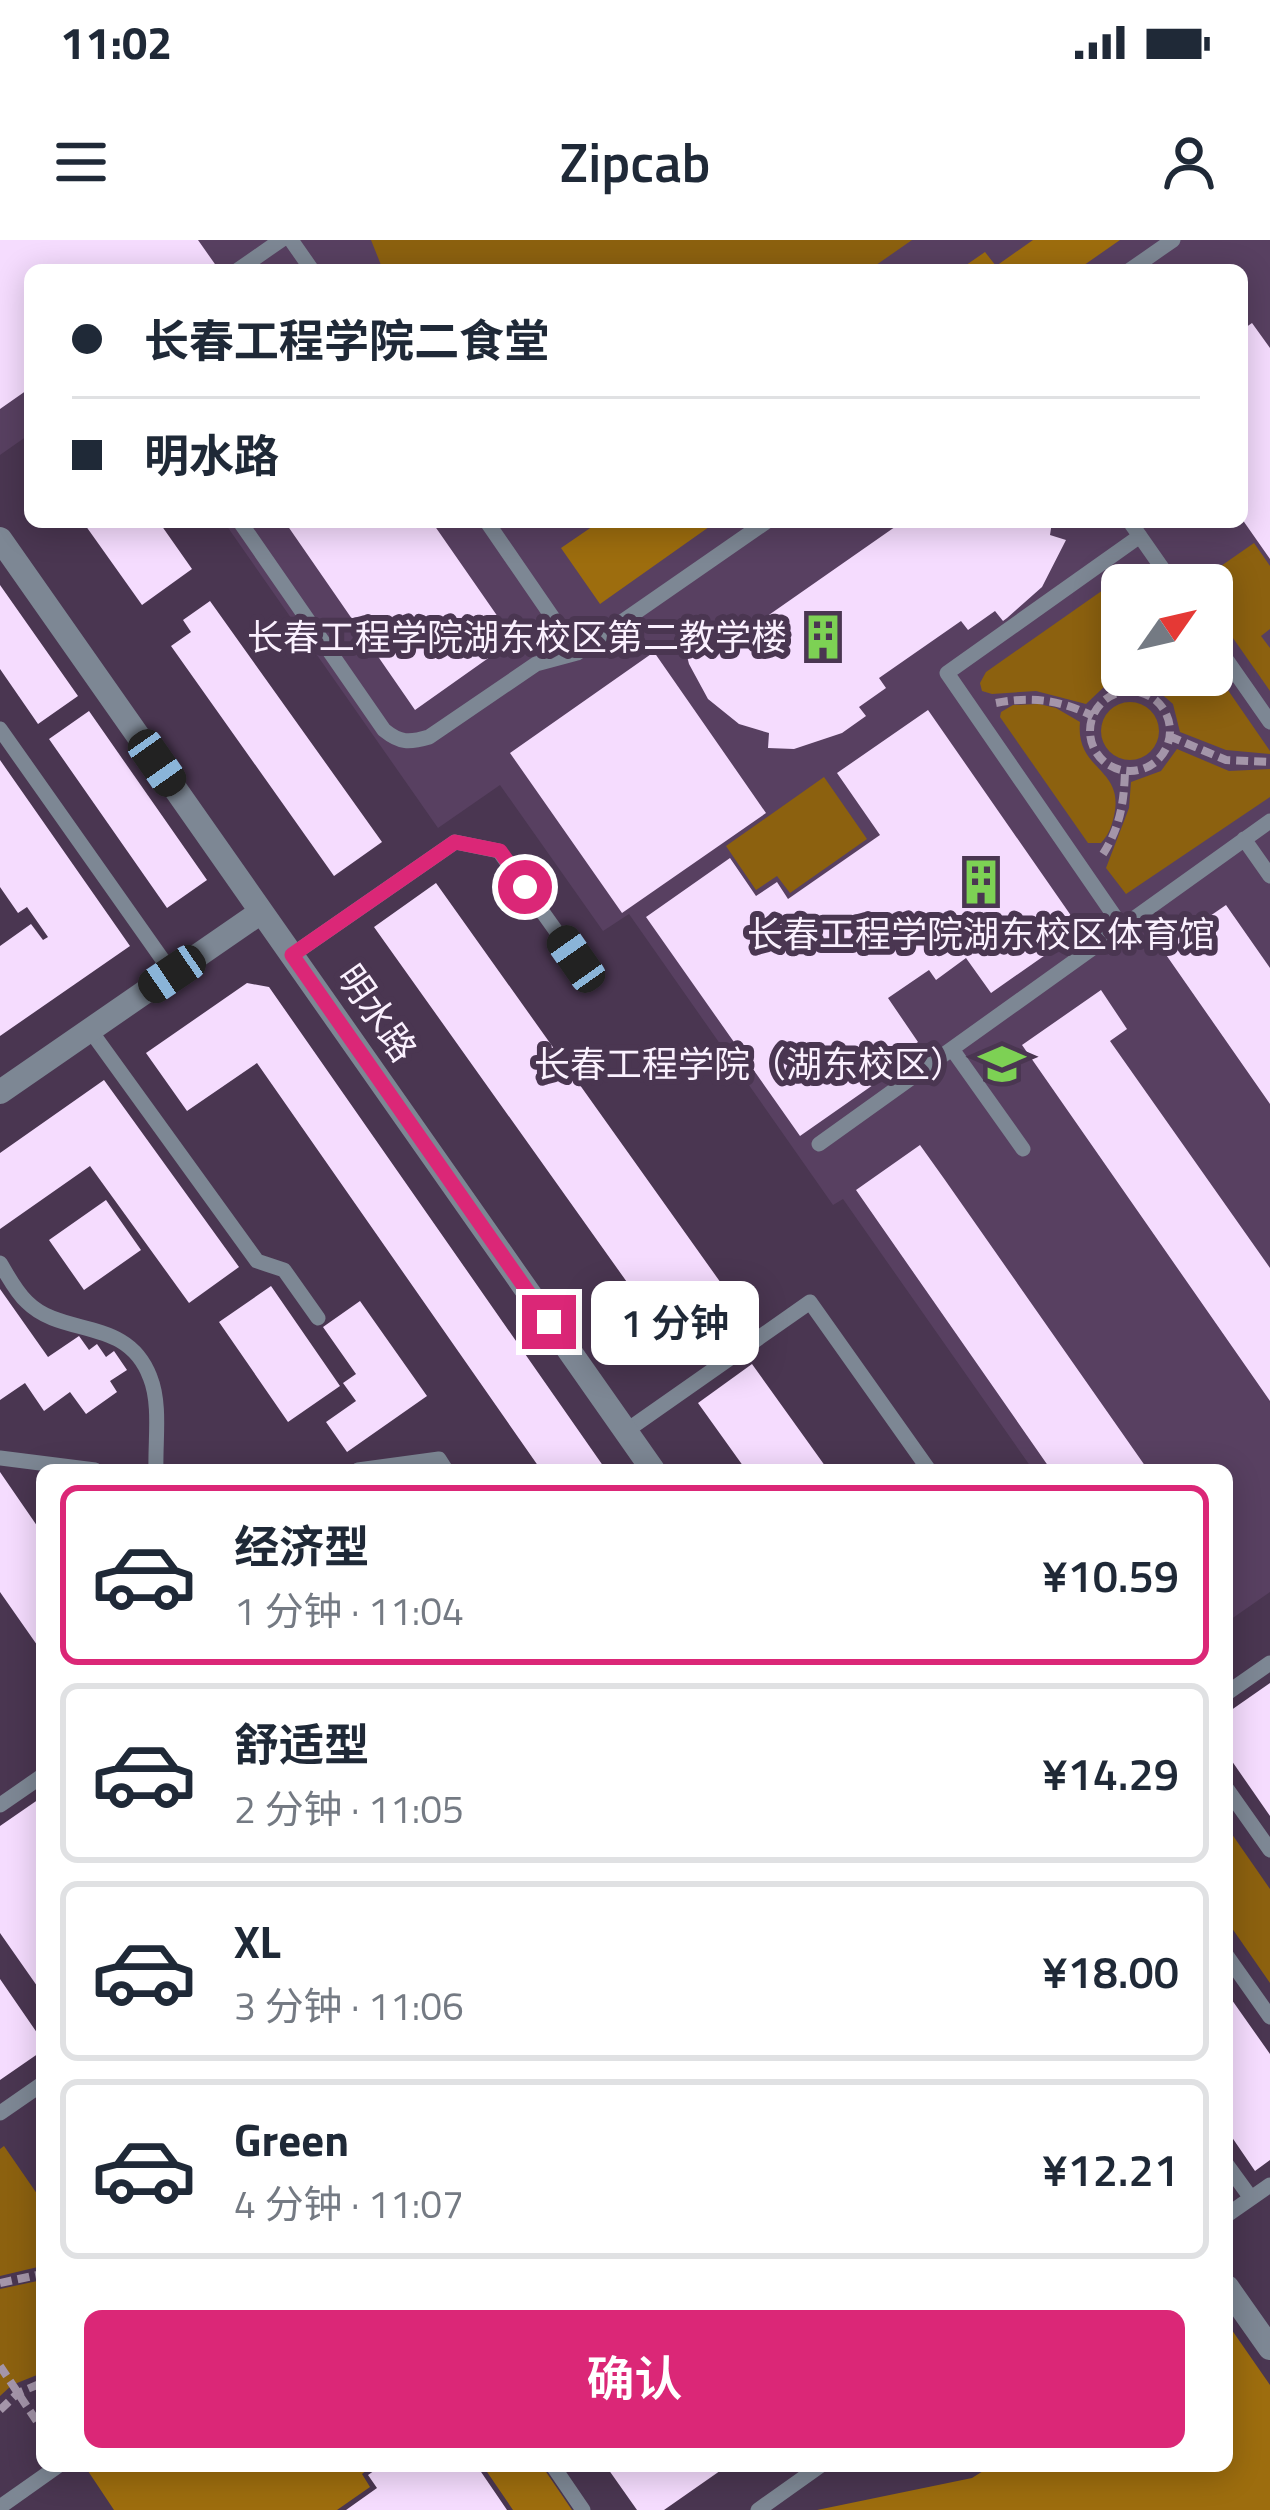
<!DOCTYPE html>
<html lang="zh">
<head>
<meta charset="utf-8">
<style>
	body { margin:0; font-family:"Titillium Web","Noto Sans SC",sans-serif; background:#f6f6f7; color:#1f2937; height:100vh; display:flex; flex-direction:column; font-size:45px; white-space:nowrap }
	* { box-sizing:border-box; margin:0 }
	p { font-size:39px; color:#747a83 }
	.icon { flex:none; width:66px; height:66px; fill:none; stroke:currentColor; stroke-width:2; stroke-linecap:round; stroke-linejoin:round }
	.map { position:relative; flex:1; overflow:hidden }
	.side { position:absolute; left:36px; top:1224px; width:1197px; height:1008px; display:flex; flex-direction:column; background:#fff; border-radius:18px; box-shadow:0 6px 30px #0003 }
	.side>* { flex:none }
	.top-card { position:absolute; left:24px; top:24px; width:1224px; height:264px; border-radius:18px; box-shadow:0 6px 30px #0003; display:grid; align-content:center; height:264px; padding:0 48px; background:#fff }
	.needle { width:78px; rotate:56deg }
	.tools { position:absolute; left:1101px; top:324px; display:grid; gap:24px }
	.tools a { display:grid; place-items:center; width:132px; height:132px; border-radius:18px; background:#fff; box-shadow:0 6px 30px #0003; font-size:60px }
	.end { position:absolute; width:54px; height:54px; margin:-27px; border:15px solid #db2777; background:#fff; box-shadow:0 0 0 6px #fff }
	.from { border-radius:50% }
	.bubble { position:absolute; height:84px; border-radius:18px; background:#fff; box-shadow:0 6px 30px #0003; font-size:39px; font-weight:600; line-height:84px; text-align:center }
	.car { position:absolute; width:36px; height:72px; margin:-36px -18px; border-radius:15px; box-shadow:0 0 9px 3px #0007; background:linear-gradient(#222 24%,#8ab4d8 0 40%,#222 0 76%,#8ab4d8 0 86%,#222 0) }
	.top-card b { display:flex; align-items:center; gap:42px; height:114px; font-size:45px }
	.top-card b+b { border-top:3px solid #e0e1e3 }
	.top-card i { width:30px; height:30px; background:#1f2937 }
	ul { padding:21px 0 0; list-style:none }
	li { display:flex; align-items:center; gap:36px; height:180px; margin:0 24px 18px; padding:0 24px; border:6px solid #e0e1e3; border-radius:18px }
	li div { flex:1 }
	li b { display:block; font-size:45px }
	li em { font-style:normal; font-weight:600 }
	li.selected { border-color:#db2777 }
	li>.icon { width:108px; height:108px; stroke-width:1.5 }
	.button { display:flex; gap:24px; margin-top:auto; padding:24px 48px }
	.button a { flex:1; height:138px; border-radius:18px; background:#db2777; color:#fff; font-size:48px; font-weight:600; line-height:138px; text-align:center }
	.status { display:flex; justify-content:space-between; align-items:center; height:84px; padding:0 60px; background:#fff; direction:ltr }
	.status svg { height:33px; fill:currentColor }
	header { display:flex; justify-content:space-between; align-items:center; height:156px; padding:0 48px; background:#fff; font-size:54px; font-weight:600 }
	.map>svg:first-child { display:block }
	.built { fill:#584061; fill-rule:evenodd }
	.green { fill:#8c610f }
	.forest { fill:#9d6d0e }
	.building { fill:#f5dcfe }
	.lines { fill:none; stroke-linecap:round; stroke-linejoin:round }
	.path { stroke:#a495a9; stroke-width:8; stroke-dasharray:12 6; stroke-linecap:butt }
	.service { stroke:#7d8794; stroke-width:15 }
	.tertiary { stroke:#7d8794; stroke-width:24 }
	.route { stroke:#db2777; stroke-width:15 }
	.labels { text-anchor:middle; stroke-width:12; stroke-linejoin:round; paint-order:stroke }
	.poi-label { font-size:36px; fill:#faf0fe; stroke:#4a3651; text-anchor:end }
	.street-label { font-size:36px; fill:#faf0fe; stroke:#4a3651 }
</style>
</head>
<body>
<div class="status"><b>11:02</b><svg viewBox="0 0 49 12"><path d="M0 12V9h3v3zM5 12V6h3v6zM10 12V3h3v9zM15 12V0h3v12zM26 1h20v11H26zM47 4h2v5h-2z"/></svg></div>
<header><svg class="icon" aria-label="menu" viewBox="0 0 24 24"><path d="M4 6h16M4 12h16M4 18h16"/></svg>Zipcab<svg class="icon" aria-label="person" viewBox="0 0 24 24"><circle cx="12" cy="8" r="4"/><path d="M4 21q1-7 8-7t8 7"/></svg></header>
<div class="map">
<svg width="1270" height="2270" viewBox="0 0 1270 2270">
	<rect width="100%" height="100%" fill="#4a3651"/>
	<path class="built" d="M0,0H1270V1352L1227,1382V1230H1033L843,959L833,965L629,674L603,691L500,545L438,588L224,282H1242V30H30V194L0,215ZM1122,345H1212V435H1122Z"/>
	<path class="green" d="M371,0H912L869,30H383Z
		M1254,303L1270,326V389L1261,396L1270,408V451L1212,368V345L1195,344Z
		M1133,329L1146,333L1154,344L1122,345V435H1129V440L1105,446L1086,464L1036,451L992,454L982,451L980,443L986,432Z
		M1212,427L1270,511V514L1226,510L1180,492L1173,464L1150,444L1149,435H1212Z
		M1101 491a29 29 0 1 1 58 0a29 29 0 1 1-58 0Z
		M1039,464L1056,468L1080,482C1075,531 1125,527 1114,576C1111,588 1109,594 1101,603H1088L1000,477L1001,472L1013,465Z
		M1177,509L1229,531L1270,529V557L1126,654L1106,628L1129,568L1131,542L1161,531Z
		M824,537L867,599L790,653L777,636L756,650L726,606Z
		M1227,1587L1270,1649V1743L1227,1681Z
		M4,1906L42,1961V2026L0,2036V1909Z
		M42,2040V2133L12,2145L0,2156V2049Z"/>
	<path class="forest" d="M1033,0H1120L1077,30H959L985,12L996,26Z
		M599,282H716L600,364L561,308Z
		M1227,2083L1270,2145V2270H817L972,2238L991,2226H1227Z
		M95,2226H372L362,2234L370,2247L337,2270H114L88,2231Z
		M483,2226H542L572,2270H513Z"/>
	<path class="building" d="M0,0H198L217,27L30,30V148L0,169Z
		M1252,83L1270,108V319L1242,279V90Z
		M83,282H159L192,329L142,365Z
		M285,282H432L514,400L415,470Z
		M902,282H1052L1050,295L1066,300L1042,347L1007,378L1003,381L995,371L968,390L961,381L879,438L886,448L859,467L866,476L842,493L794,509L768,508L769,493L739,484L708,459L689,424L684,404L756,384Z
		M0,345L78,456L38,484L0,429Z
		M210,361L382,602L334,636L171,406L191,392L183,380Z
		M654,412L766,573L622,673L510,513Z
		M928,470L1081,690L991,753L966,718L936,740L929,730L888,758L918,802L878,830L883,838L800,896L646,677L730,618L756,656L777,642L788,659L880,595L837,533Z
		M89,471L207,640L167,668L49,499Z
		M0,520L130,706L0,796V706L31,684L43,700L48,697L27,667L18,673L0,647Z
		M436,643L748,1081L686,1125L374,687Z
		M1226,665L1270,728V864L1162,709Z
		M247,743L269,747L606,1230H541L257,823L187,871L146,813Z
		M1101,750L1127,789L1110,801L1270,1028V1161L1022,805Z
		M104,840L239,1027L189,1063L90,926L0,989V913Z
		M920,905L945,940L1148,1230H1051L856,950Z
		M106,960L141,1010L84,1050L49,1000Z
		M271,1046L340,1146L288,1182L219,1082Z
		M0,1049L48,1117L79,1096L89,1110L97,1104L106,1117L114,1111L127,1130L110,1141L117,1152L86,1174L70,1152L44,1171L25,1143L0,1160Z
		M360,1061L427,1156L347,1212L326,1182L356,1161L343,1143L356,1134L323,1087Z
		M752,1124L828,1230H746L698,1163Z
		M0,1232L42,1293V1412L0,1352Z
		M1270,1443V1576L1227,1514V1473Z
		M42,1557V1753L0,1693V1586Z
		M0,1739L42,1800V1811L0,1840Z
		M1227,1753L1270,1814V1920L1255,1931L1227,1890Z
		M381,2226H477L507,2270H346L377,2248L368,2235Z
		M606,2226H727L664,2270H637Z"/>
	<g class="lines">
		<path class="path" d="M1090 491a40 40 0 1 1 80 0a40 40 0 1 1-80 0Z
			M996,463C1032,456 1060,460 1093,476
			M1169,496L1226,520L1270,522
			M1103,614C1120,587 1124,563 1125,531
			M0,2043L42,2034
			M0,2126L42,2189
			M0,2170L18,2153L42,2143"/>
		<path class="service" d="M291,0L312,30
			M238,30L281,0
			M1130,30L1173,0
			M240,282L384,490C400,503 409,503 429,497L536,424L577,413L766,282
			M487,282L577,413
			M1130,282L1174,345
			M1212,399L1270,482
			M0,489L172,733
			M1244,599L1270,636
			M1122,687L947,433L1140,296
			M292,715L455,602L499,611L576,719
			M90,790L257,1021L284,1030L318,1078
			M952,809L1023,909
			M819,904L1270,581
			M0,1023C8,1036 16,1052 27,1062C63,1098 127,1076 150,1137C161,1164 155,1201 156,1230
			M626,1191L810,1062L929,1230
			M0,1218L95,1230
			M358,1230L439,1219L446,1230
			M1227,1453L1270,1423
			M1227,1549L1270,1610
			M0,1565L42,1536
			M1227,1716L1270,1777
			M0,1873L42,1844
			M1227,1925L1251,1958
			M1227,1975L1270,1945
			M553,2226L583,2270
			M0,2267L58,2226
			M758,2270L820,2226"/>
		<path class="tertiary" d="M0,299L653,1230
			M0,852L261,672
			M1227,2047L1270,2108"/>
	</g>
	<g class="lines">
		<path class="route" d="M525,647L500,611L455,602L292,715L549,1082"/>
	</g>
	<defs>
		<g id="building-bare" transform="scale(3.6)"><path d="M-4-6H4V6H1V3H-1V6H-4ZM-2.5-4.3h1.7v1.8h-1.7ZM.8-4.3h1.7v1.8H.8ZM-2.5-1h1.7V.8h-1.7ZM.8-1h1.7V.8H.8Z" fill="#7dd154" stroke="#4a3651" stroke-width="2.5" paint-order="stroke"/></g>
		<g id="university-bare" transform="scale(3.6)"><path d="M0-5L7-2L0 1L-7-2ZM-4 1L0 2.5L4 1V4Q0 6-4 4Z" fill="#7dd154" stroke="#4a3651" stroke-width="2.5" paint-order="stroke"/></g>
	</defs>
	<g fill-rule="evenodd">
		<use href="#building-bare" x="823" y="397"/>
		<use href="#building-bare" x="981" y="642"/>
		<use href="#university-bare" x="1002" y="824"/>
	</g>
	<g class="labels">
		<g class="poi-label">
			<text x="787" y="410">长春工程学院湖东校区第二教学楼</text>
			<text x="981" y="707" text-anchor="middle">长春工程学院湖东校区体育馆</text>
			<text x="966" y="837">长春工程学院（湖东校区）</text>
		</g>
		<g class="street-label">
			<text transform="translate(377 773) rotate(55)" y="13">明水路</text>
		</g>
	</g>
</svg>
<div class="tools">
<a><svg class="needle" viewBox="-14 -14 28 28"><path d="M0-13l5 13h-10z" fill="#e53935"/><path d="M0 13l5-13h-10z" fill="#747a83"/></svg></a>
</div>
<i class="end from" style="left:525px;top:647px"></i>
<i class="end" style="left:549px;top:1082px"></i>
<div class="bubble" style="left:591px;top:1041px;width:168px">1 分钟</div>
<i class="car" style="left:157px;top:523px;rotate:145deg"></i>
<i class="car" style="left:576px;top:719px;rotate:325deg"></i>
<i class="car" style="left:172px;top:734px;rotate:236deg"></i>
<div class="top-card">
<b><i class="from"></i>长春工程学院二食堂</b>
<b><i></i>明水路</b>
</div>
<section class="side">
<ul>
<li class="selected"><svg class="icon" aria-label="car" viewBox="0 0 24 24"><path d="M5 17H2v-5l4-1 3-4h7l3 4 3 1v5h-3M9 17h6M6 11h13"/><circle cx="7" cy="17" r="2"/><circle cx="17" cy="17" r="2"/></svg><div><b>经济型</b><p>1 分钟 · 11:04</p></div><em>¥10.59</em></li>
<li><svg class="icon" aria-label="car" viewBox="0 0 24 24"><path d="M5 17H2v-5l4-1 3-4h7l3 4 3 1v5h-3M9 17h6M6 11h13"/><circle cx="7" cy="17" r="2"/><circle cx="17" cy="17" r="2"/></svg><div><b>舒适型</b><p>2 分钟 · 11:05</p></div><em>¥14.29</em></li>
<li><svg class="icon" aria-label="car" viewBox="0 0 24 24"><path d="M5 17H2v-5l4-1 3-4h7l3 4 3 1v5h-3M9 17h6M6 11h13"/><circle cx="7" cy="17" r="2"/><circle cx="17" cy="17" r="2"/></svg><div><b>XL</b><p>3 分钟 · 11:06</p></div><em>¥18.00</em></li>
<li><svg class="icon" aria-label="car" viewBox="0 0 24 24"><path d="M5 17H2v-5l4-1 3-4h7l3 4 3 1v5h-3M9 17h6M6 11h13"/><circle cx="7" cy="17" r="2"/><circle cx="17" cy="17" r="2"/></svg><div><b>Green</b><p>4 分钟 · 11:07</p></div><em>¥12.21</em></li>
</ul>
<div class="button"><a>确认</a></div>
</section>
</div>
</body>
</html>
